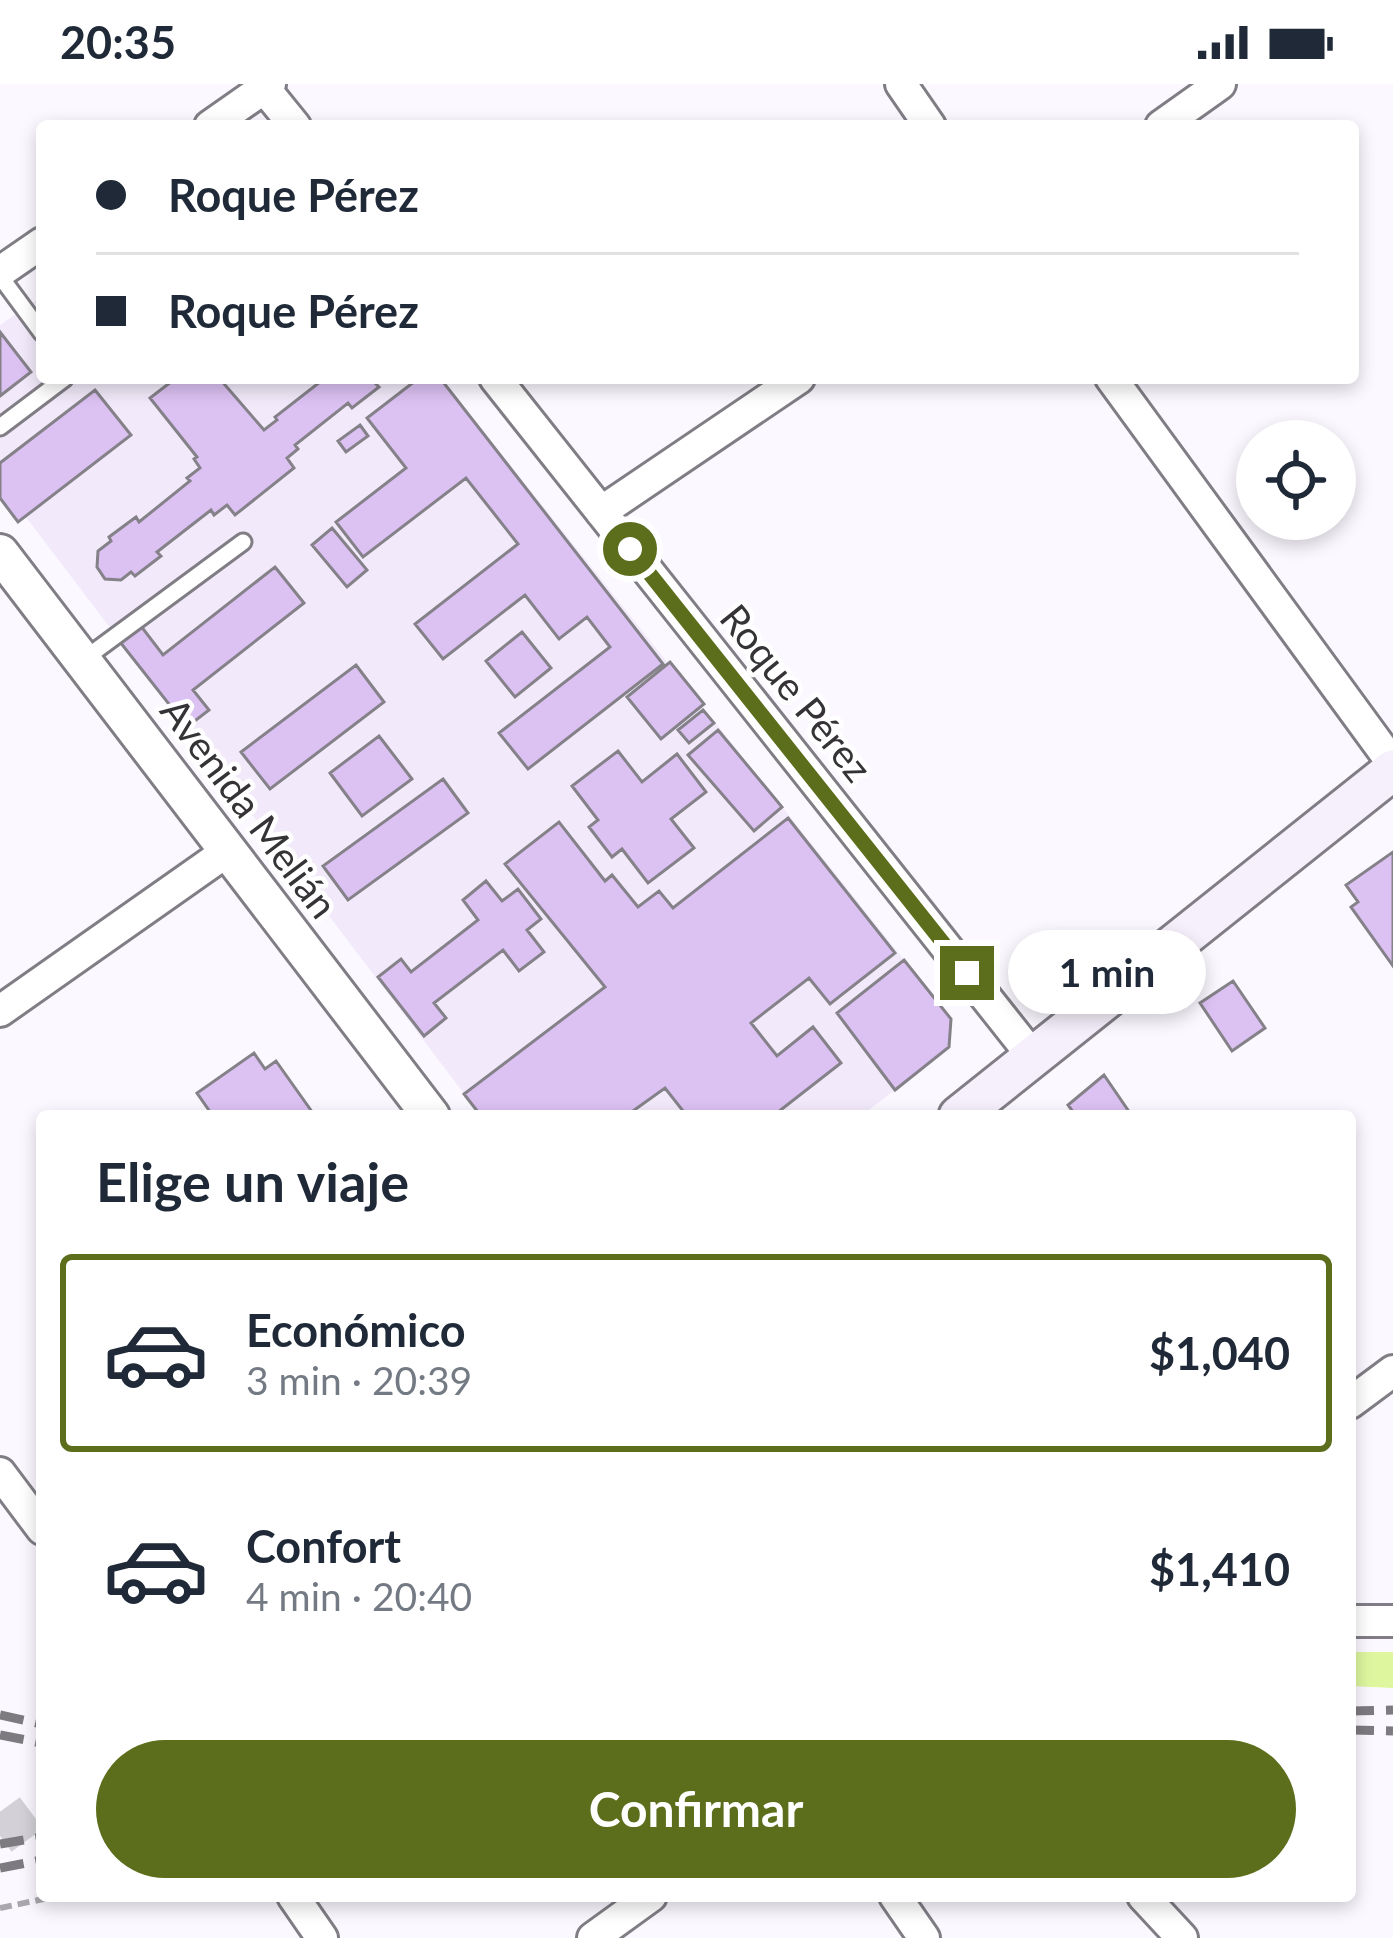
<!DOCTYPE html>
<html lang="es">
<head>
<meta charset="utf-8">
<style>
	body { margin:0; font-family:Lato,sans-serif; background:#f6f6f7; color:#1f2937; height:100vh; display:flex; flex-direction:column; font-size:45px; white-space:nowrap }
	* { box-sizing:border-box; margin:0 }
	p { font-size:39px; color:#747a83 }
	.icon { flex:none; width:66px; height:66px; fill:none; stroke:currentColor; stroke-width:2; stroke-linecap:round; stroke-linejoin:round }
	.map { position:relative; flex:1; overflow:hidden }
	.details { position:absolute; left:36px; top:1026px; width:1320px; height:792px; display:flex; flex-direction:column; background:#fff; border-radius:12px; box-shadow:0 6px 18px #0003 }
	.details>* { flex:none }
	.hud { position:absolute; left:36px; top:36px; width:1323px; height:264px; border-radius:12px; box-shadow:0 6px 18px #0003; display:grid; align-content:center; height:264px; padding:0 60px; background:#fff }
	.buttons { position:absolute; left:1236px; top:336px; display:grid; gap:24px }
	.buttons a { display:grid; place-items:center; width:120px; height:120px; border-radius:50%; background:#fff; box-shadow:0 6px 18px #0003; font-size:60px }
	.end { position:absolute; width:54px; height:54px; margin:-27px; border:15px solid #5c6e1c; background:#fff; box-shadow:0 0 0 6px #fff }
	.from { border-radius:50% }
	.bubble { position:absolute; height:84px; border-radius:42px; background:#fff; box-shadow:0 6px 18px #0003; font-size:39px; font-weight:700; line-height:84px; text-align:center }
	.hud b { display:flex; align-items:center; gap:42px; height:114px; font-size:45px }
	.hud b+b { border-top:3px solid #e0e1e3 }
	.hud i { width:30px; height:30px; background:#1f2937 }
	ul { padding:0; list-style:none }
	li { display:flex; align-items:center; gap:36px; height:198px; margin:0 24px 18px; padding:0 36px; border:6px solid transparent; border-radius:12px }
	li div { flex:1 }
	li b { display:block; font-size:45px }
	li em { font-style:normal; font-weight:700 }
	li.on { border-color:#5c6e1c }
	li>.icon { width:108px; height:108px; stroke-width:1.5 }
	h2 { padding:0 60px; font-size:54px; line-height:144px }
	.primary-button { display:flex; gap:24px; margin-top:auto; padding:24px 60px }
	.primary-button a { flex:1; height:138px; border-radius:72px; background:#5c6e1c; color:#fff; font-size:48px; font-weight:700; line-height:138px; text-align:center }
	.status { display:flex; justify-content:space-between; align-items:center; height:84px; padding:0 60px; background:#fff; direction:ltr }
	.status svg { height:33px; fill:currentColor }
	.map>svg:first-child { display:block }
	.built { fill:#f2eafa }
	.green { fill:#def79f }
	.building { fill:#dcc1f3; stroke:#858189; stroke-width:3 }
	.lines { fill:none; stroke-linecap:round; stroke-linejoin:round }
	.secondary-tunnel { stroke:#d3d1d7; stroke-width:39; stroke-dasharray:39 20; stroke-linecap:butt }
	.service-casing { stroke:#817d85; stroke-width:21 }
	.minor-casing { stroke:#817d85; stroke-width:36 }
	.tertiary-casing { stroke:#817d85; stroke-width:42 }
	.secondary-casing { stroke:#817d85; stroke-width:45 }
	.path { stroke:#aaa8ad; stroke-width:6; stroke-dasharray:12 6; stroke-linecap:butt }
	.service { stroke:#fff; stroke-width:15 }
	.minor { stroke:#fff; stroke-width:30 }
	.tertiary { stroke:#fff; stroke-width:36 }
	.secondary { stroke:#f6f0fc; stroke-width:39 }
	.rail { stroke:#7e7b80; stroke-width:9; stroke-dasharray:24 12; stroke-linecap:butt }
	.route { stroke:#5c6e1c; stroke-width:15 }
	.labels { text-anchor:middle; stroke-width:9; stroke-linejoin:round; paint-order:stroke }
	.street-label { font-size:39px; fill:#353336; stroke:#fff }
</style>
</head>
<body>
<div class="status"><b>20:35</b><svg viewBox="0 0 49 12"><path d="M0 12V9h3v3zM5 12V6h3v6zM10 12V3h3v9zM15 12V0h3v12zM26 1h20v11H26zM47 4h2v5h-2z"/></svg></div>
<div class="map">
<svg width="1393" height="1854" viewBox="0 0 1393 1854">
	<rect width="100%" height="100%" fill="#fbf8ff"/>
	<path class="built" d="M42,212V294H441L951,935L948,965L861,1032H481L0,399V241Z"/>
	<path class="green" d="M1350,1568H1393V1604L1350,1602Z"/>
	<path class="building" d="M0,248L31,288L0,312Z
		M176,294H219L264,346L277,336L275,333L325,294H381L375,299L379,303L352,324L348,319L295,361L298,365L287,374L294,384L235,431L227,421L214,431L211,426L157,468L161,472L135,492L131,488L121,496L105,495L97,483L98,467L111,457L109,453L136,433L139,438L190,397L187,394L200,384L194,375L197,373L150,314Z
		M419,294H440L663,580L528,685L499,649L610,563L587,533L559,555L525,511L443,575L415,540L518,460L466,394L363,473L336,438L406,384L367,334Z
		M95,306L131,351L18,438L0,414V379Z
		M360,341L368,352L346,368L338,357Z
		M332,444L367,486L347,503L312,461Z
		M275,483L304,519L193,606L209,626L187,643L120,558L141,542L163,571Z
		M522,548L551,584L515,613L486,577Z
		M670,578L704,620L661,655L627,613Z
		M356,581L384,618L270,705L241,668Z
		M703,626L714,639L689,659L678,646Z
		M718,646L782,723L754,747L688,671Z
		M379,652L412,695L362,732L330,689Z
		M618,667L642,698L677,670L706,708L671,735L694,764L648,799L622,765L612,773L589,743L598,736L572,702Z
		M443,695L468,729L348,816L323,782Z
		M788,734L895,869L830,920L809,894L751,939L777,972L813,943L841,979L773,1032H687L665,1004L626,1032H481L464,1010L605,903L505,780L559,738L605,797L612,791L638,823L659,807L673,824Z
		M1393,768V882L1351,823L1358,818L1346,801Z
		M486,797L502,817L518,805L541,835L527,846L544,868L519,887L503,866L434,919L446,934L424,952L378,893L401,875L411,888L478,836L463,816Z
		M904,876L951,935L949,963L895,1006L837,929Z
		M1233,897L1265,944L1232,967L1200,919Z
		M254,969L265,985L276,977L315,1032H213L197,1009Z
		M1104,991L1132,1032H1076L1068,1021Z"/>
	<g class="lines">
		<path class="secondary-tunnel" d="M0,1752L42,1721"/>
		<g class="service-casing">
			<path id="service" d="M0,192L42,249
				M0,343L65,294
				M83,576L243,458"/>
		</g>
		<g class="minor-casing">
			<path id="minor" d="M261,0L295,42
				M901,0L930,42
				M210,42L270,0
				M1161,42L1220,0
				M0,188L42,159
				M495,294L1034,974
				M1111,294L1393,680
				M601,428L799,294
				M0,927L229,766
				M1350,1319L1393,1287
				M0,1389L42,1445
				M1350,1537H1393
				M293,1812L322,1854
				M895,1812L924,1854
				M1143,1812L1182,1854
				M593,1854L651,1812"/>
		</g>
		<g class="tertiary-casing">
			<path id="tertiary" d="M0,469L431,1032"/>
		</g>
		<g class="secondary-casing">
			<path id="secondary" d="M959,1032L1393,686"/>
		</g>
		<path class="path" d="M0,1824L58,1812"/>
		<use href="#service" class="service"/>
		<use href="#minor" class="minor"/>
		<use href="#tertiary" class="tertiary"/>
		<use href="#secondary" class="secondary"/>
		<path class="rail" d="M1350,1627L1393,1626
			M0,1631L42,1640
			M1350,1646L1393,1647
			M0,1651L42,1659
			M0,1760L42,1753
			M0,1784L42,1776"/>
	</g>
	<g class="lines">
		<path class="route" d="M630,465L967,889"/>
	</g>
	<g class="labels">
		<g class="street-label">
			<text transform="translate(796 609) rotate(51)" y="14">Roque Pérez</text>
			<text transform="translate(249 724) rotate(53)" y="14">Avenida Melián</text>
		</g>
	</g>
</svg>
<div class="buttons">
<a><svg class="icon" aria-label="locate" viewBox="0 0 24 24"><circle cx="12" cy="12" r="6"/><path d="M12 2v4M12 18v4M2 12h4M18 12h4"/></svg></a>
</div>
<i class="end from" style="left:630px;top:465px"></i>
<i class="end" style="left:967px;top:889px"></i>
<div class="bubble" style="left:1008px;top:846px;width:198px">1 min</div>
<div class="hud">
<b><i class="from"></i>Roque Pérez</b>
<b><i></i>Roque Pérez</b>
</div>
<section class="details">
<h2>Elige un viaje</h2>
<ul>
<li class="on"><svg class="icon" aria-label="car" viewBox="0 0 24 24"><path d="M5 17H2v-5l4-1 3-4h7l3 4 3 1v5h-3M9 17h6M6 11h13"/><circle cx="7" cy="17" r="2"/><circle cx="17" cy="17" r="2"/></svg><div><b>Económico</b><p>3 min · 20:39</p></div><em>$1,040</em></li>
<li><svg class="icon" aria-label="car" viewBox="0 0 24 24"><path d="M5 17H2v-5l4-1 3-4h7l3 4 3 1v5h-3M9 17h6M6 11h13"/><circle cx="7" cy="17" r="2"/><circle cx="17" cy="17" r="2"/></svg><div><b>Confort</b><p>4 min · 20:40</p></div><em>$1,410</em></li>
</ul>
<div class="primary-button"><a>Confirmar</a></div>
</section>
</div>
</body>
</html>
